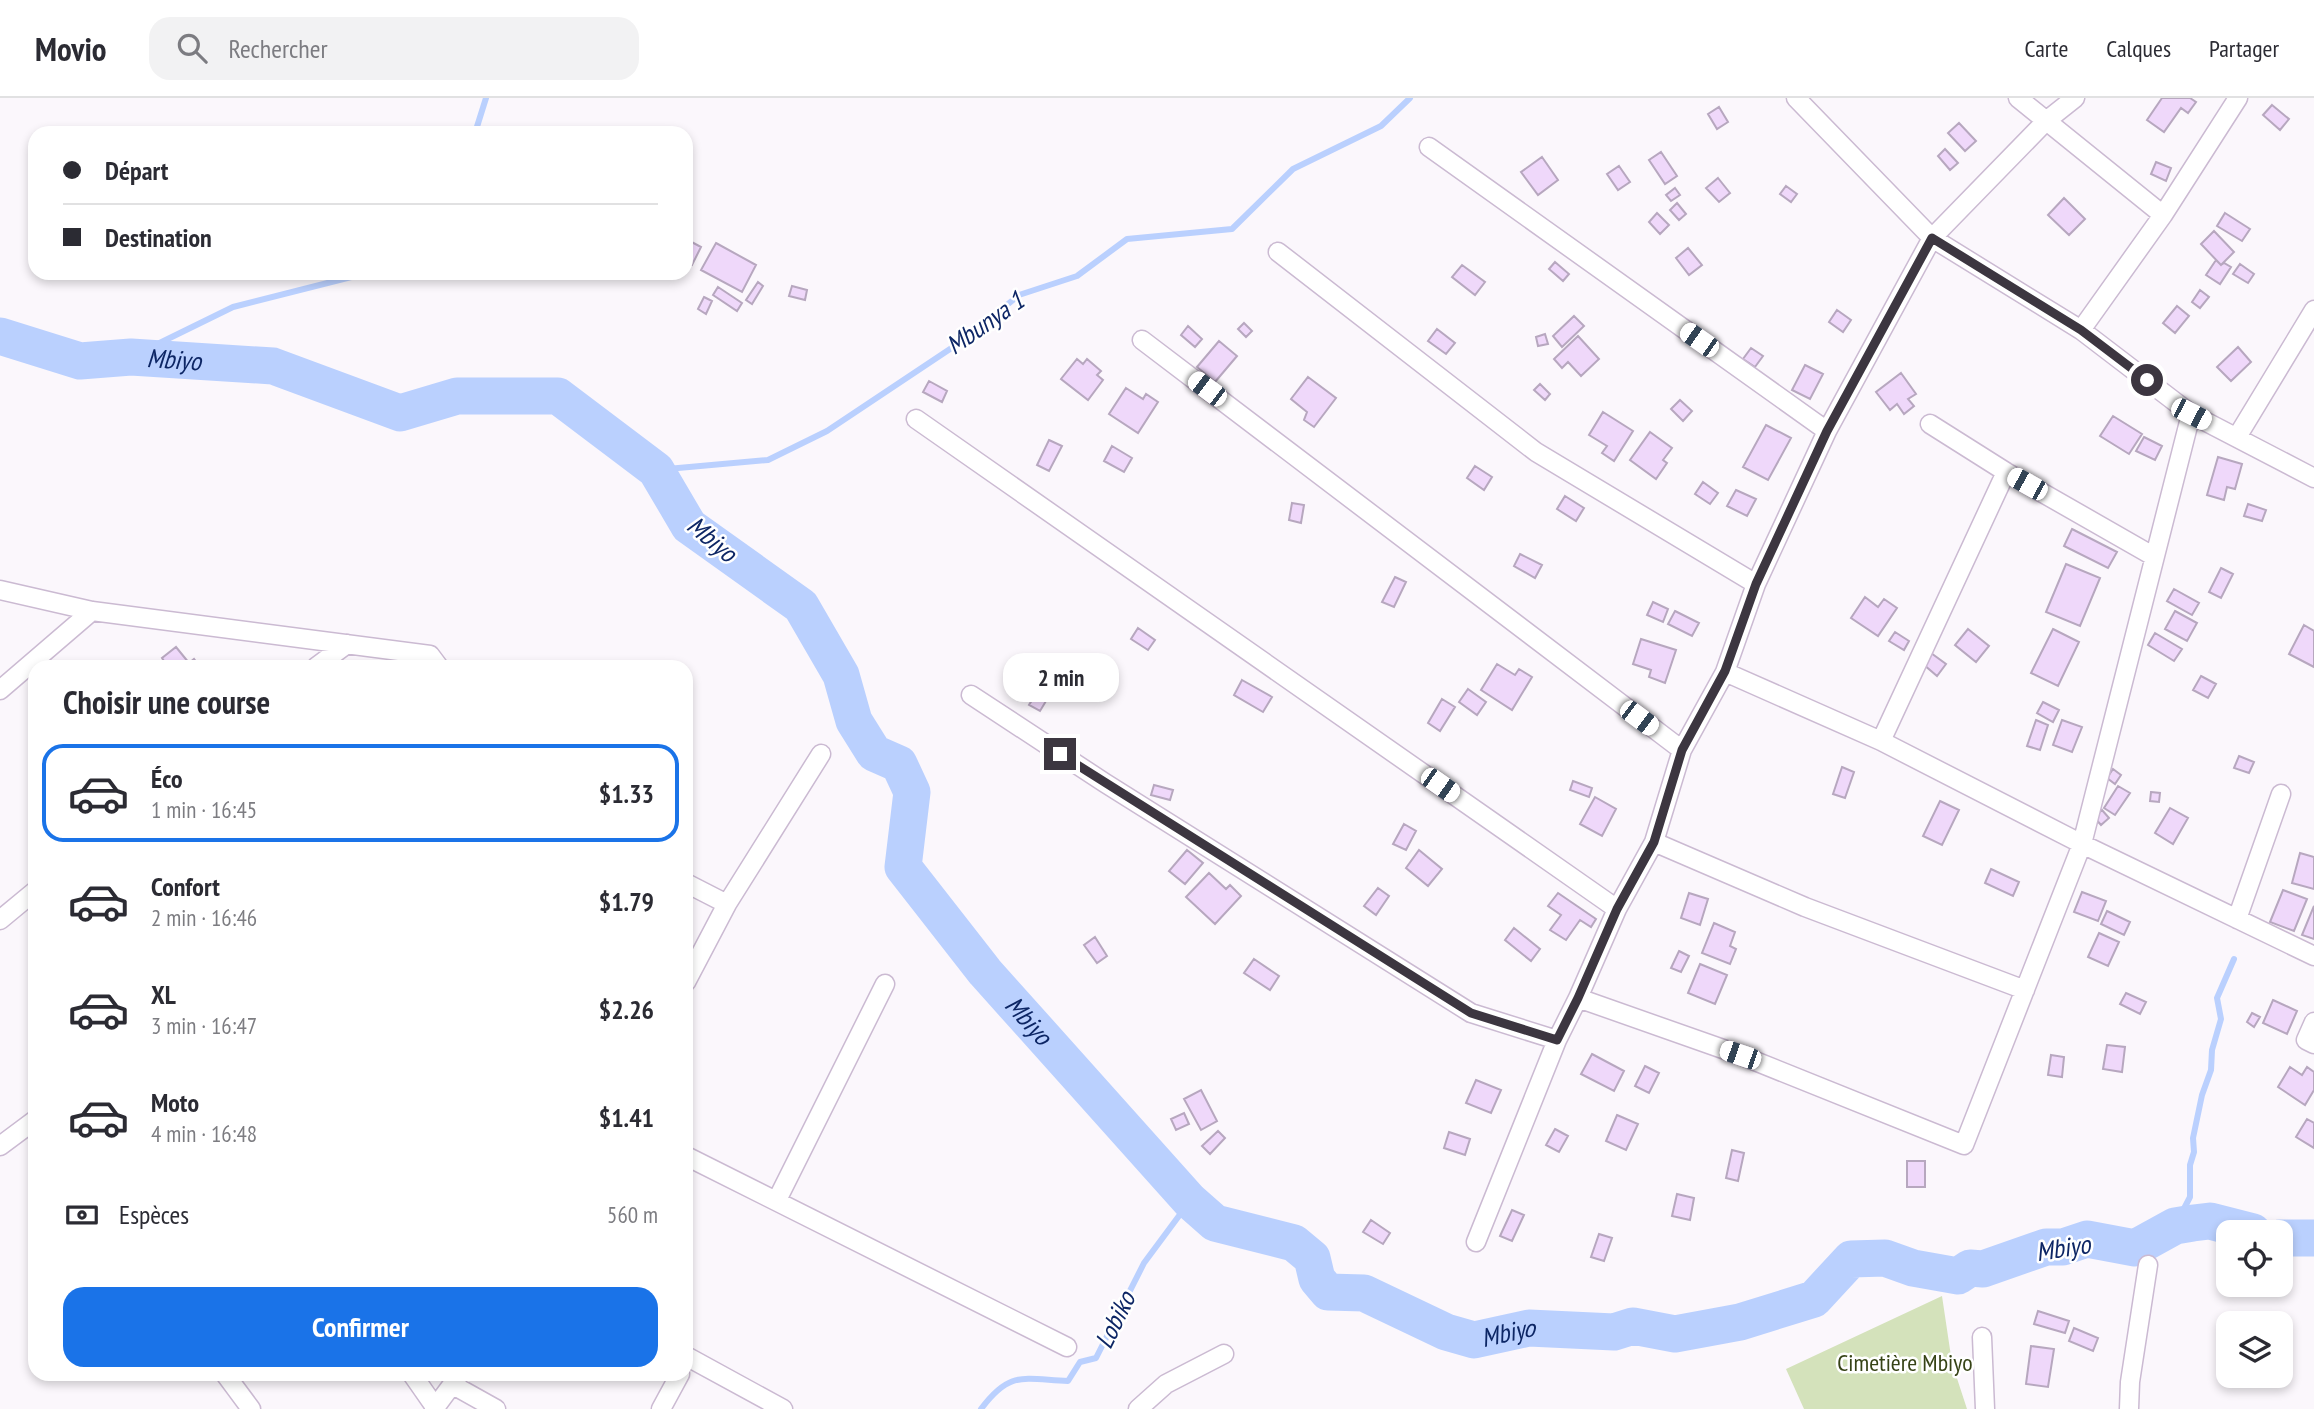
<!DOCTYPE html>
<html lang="fr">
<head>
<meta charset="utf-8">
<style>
	body { margin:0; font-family:"PT Sans Narrow",sans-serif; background:#f2f2f3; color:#2b2b33; height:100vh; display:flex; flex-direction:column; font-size:26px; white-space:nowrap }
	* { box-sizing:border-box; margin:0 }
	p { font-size:23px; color:#7c7c81 }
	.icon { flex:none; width:38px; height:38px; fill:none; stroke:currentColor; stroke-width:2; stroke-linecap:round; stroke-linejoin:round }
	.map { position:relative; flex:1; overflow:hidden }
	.panel { position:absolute; left:28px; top:562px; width:665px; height:721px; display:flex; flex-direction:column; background:#fff; border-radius:21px; box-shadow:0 4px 10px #0003 }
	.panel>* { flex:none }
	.top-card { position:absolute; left:28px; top:28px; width:665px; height:154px; border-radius:21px; box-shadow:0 4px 10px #0003; display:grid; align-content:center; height:154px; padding:0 35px; background:#fff }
	.fabs { position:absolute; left:2216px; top:1122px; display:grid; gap:14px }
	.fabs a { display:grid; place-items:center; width:77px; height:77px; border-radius:14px; background:#fff; box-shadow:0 4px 10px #0003; font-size:35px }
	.end { position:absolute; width:32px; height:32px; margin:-16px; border:9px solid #3c3640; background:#fff; box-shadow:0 0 0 4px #fff }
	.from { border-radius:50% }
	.bubble { position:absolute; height:49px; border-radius:21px; background:#fff; box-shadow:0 4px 10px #0003; font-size:23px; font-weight:700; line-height:49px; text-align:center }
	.car { position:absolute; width:21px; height:42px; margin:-21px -10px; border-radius:9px; box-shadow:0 0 5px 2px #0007; background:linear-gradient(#fff 24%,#345 0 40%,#fff 0 76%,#345 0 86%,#fff 0) }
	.top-card b { display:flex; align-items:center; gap:24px; height:66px; font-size:26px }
	.top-card b+b { border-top:2px solid #e1e1e2 }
	.top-card i { width:18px; height:18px; background:#2b2b33 }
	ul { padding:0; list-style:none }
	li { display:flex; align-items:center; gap:21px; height:98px; margin:0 14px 10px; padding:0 21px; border:4px solid transparent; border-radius:21px }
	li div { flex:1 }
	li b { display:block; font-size:26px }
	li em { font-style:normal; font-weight:700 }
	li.active { border-color:#1a73e8 }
	li>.icon { width:63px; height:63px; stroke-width:1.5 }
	h2 { padding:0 35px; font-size:32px; line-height:84px }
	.pay { display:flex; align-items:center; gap:18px; height:77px; padding:0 35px; font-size:26px }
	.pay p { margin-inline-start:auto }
	.primary-button { display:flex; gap:14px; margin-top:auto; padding:14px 35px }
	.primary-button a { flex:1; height:80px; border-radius:21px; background:#1a73e8; color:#fff; font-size:28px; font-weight:700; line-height:80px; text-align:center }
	header { display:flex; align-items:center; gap:42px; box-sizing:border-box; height:98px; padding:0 35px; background:#fff; border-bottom:2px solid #e1e1e2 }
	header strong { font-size:33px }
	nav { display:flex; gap:38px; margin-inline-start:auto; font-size:24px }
	.search { width:490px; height:63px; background:#f2f2f3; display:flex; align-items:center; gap:18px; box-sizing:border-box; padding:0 24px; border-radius:21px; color:#7c7c81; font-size:26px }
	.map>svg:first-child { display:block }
	.green { fill:#d4e2bb }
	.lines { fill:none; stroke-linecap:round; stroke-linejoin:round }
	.stream { stroke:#bad0fe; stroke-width:6 }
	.river { stroke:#bad0fe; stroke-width:37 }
	.building { fill:#efd8fa; stroke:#b7a7bf; stroke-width:2 }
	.minor-casing { stroke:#cbbad2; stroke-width:21 }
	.minor { stroke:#fff; stroke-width:18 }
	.route { stroke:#3c3640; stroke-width:9 }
	.labels { text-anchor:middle; stroke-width:5; stroke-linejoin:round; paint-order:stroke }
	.park-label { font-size:24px; fill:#364316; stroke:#fff }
	.water-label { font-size:26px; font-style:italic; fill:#0d2665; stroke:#fff }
</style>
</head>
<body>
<header>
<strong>Movio</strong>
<div class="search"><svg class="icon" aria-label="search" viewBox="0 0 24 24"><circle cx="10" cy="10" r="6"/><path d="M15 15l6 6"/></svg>Rechercher</div>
<nav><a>Carte</a><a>Calques</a><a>Partager</a></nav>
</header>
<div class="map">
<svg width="2314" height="1311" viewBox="0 0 2314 1311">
	<rect width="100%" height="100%" fill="#fbf7fc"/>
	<path class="green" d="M1942,1198L1952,1265L1967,1311H1804L1786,1271Z"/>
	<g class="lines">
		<path class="stream" d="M475,35L486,0
			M131,259L233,209L367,175
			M656,372L768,362L827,333L965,241L1019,197L1077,178L1127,141L1232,131L1293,71L1381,28L1410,0
			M2175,1128L2190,1099V1067L2194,1054L2193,1040L2202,997L2211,972L2212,952L2221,921L2217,900L2234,861
			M981,1311C1010,1272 1023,1281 1068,1283L1080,1264L1096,1260L1144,1165L1190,1103"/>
		<g class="river">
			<path id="s1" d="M0,238L80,263L131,259L273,268L400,315L457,298H558L656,372L689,428L801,508L841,577L854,623L874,655L899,666L912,694L903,769L985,874L1190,1103L1215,1125L1294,1145L1312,1160L1317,1181L1328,1194L1364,1195L1446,1234L1474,1242L1529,1230L1614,1234L1633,1228L1675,1236L1740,1224L1814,1201L1851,1161L1885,1160L1913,1170L1958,1178L1970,1170L1983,1171L2046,1149H2063L2087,1141L2135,1150L2175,1128L2193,1125L2210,1123L2253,1134"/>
			<path d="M2280,1140H2314"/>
		</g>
	</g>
	<path class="building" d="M2162,0H2190L2196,4L2188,15L2181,10L2164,34L2147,22Z
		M2272,7L2289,21L2280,32L2263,17Z
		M1719,9L1728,24L1717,31L1708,16Z
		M1959,25L1976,43L1965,53L1948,35Z
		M1945,51L1958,65L1950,72L1938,58Z
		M1661,54L1677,78L1665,86L1649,62Z
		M1542,59L1558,82L1538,97L1521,74Z
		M2156,64L2171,70L2166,83L2151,76Z
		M1619,68L1630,84L1618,92L1607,76Z
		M1718,80L1730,95L1719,104L1706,90Z
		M1786,88L1797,96L1791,104L1780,96Z
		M1675,90L1680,97L1671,103L1666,97Z
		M2064,100L2085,121L2069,137L2048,117Z
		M1677,105L1686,116L1679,122L1670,112Z
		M1657,115L1669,127L1660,136L1649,124Z
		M2225,115L2250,131L2242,143L2217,128Z
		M2214,133L2234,154L2221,167L2201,146Z
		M686,141L701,149L692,167L686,164Z
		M716,145L756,167L742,194L701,172Z
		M1688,150L1702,167L1689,177L1676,160Z
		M2216,162L2221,167L2224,165L2231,169L2220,186L2206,177Z
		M1555,164L1569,176L1563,183L1549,171Z
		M2240,166L2254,176L2248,185L2233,176Z
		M1462,167L1485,184L1475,197L1452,179Z
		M758,184L763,188L752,206L746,202Z
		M792,188L807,192L805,202L789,198Z
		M718,189L742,205L737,213L713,197Z
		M2200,192L2209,199L2200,210L2192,204Z
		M704,199L712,203L706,216L698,211Z
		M2177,208L2189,218L2175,235L2163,225Z
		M1837,212L1851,222L1843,234L1829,224Z
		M1574,218L1584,228L1562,249L1553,238Z
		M1244,225L1252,233L1246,239L1238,231Z
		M1188,228L1202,241L1195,249L1181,237Z
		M1437,231L1455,245L1446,256L1428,243Z
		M1545,236L1548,246L1538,248L1536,239Z
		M1578,238L1599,261L1581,278L1568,264L1562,270L1554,261Z
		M1219,243L1237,258L1215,284L1197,269Z
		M2238,249L2251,264L2231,283L2217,269Z
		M1751,250L1763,258L1755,269L1743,261Z
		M1077,261L1083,266L1087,261L1101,273L1097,277L1103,282L1088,302L1061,281Z
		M1805,267L1823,276L1810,301L1792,292Z
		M1901,275L1916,296L1908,301L1914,308L1904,316L1897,306L1890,312L1876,294Z
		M1308,279L1336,300L1314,329L1304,322L1307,314L1291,301Z
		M929,283L947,293L942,304L923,294Z
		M1540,286L1550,296L1545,302L1534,292Z
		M1126,290L1143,301L1146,296L1158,304L1138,335L1109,316Z
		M1680,302L1692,313L1683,323L1671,311Z
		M1603,314L1633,333L1614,363L1602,355L1607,348L1589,337Z
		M2113,318L2142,336L2129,356L2100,338Z
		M1766,327L1791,340L1768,382L1743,369Z
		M1650,334L1672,350L1663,362L1667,365L1656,381L1630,362Z
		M2144,339L2162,348L2155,362L2136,353Z
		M1049,342L1062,348L1049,373L1037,367Z
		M1112,348L1132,360L1124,374L1104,363Z
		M2218,359L2242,366L2235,391L2227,389L2224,402L2207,397Z
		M1475,368L1492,379L1484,392L1467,380Z
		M1703,384L1718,395L1710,406L1695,396Z
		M1736,392L1756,401L1747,418L1727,408Z
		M1565,398L1584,410L1576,423L1557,411Z
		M1292,405L1304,407L1301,425L1289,422Z
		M2248,406L2266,412L2262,423L2244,418Z
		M2072,431L2117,454L2108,470L2064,448Z
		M1520,456L1542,467L1535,480L1514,468Z
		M2066,466L2100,480L2080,528L2046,514Z
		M2221,470L2233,476L2221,500L2209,494Z
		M1395,479L1406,484L1394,509L1382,504Z
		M2174,491L2199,505L2192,517L2167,503Z
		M1865,499L1878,509L1884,501L1897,510L1878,538L1851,520Z
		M1653,504L1668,511L1663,524L1647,517Z
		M1675,513L1699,525L1692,538L1668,526Z
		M2175,513L2197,525L2187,543L2165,531Z
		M2304,527L2314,533V569L2289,556Z
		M1138,530L1155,542L1148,552L1131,541Z
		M1968,531L1989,548L1976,564L1955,547Z
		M2053,531L2079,544L2058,588L2031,575Z
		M1895,534L1909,543L1904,552L1889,543Z
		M2155,535L2182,551L2174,563L2148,547Z
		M1641,541L1676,552L1665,585L1649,579L1651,572L1633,566Z
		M176,549L189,565L194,561L200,569H168L162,560Z
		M1931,555L1946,566L1937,578L1923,566Z
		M1497,566L1515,577L1519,571L1532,579L1512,612L1481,592Z
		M1043,571L1063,580L1057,593L1037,584Z
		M2201,578L2216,586L2208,600L2193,592Z
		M1242,582L1272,599L1263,614L1234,597Z
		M1039,591L1049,598L1040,613L1029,607Z
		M1468,591L1486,604L1477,617L1459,604Z
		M1442,601L1455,609L1440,633L1428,625Z
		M2043,604L2059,612L2053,624L2037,615Z
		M2036,622L2048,627L2040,652L2027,648Z
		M2062,622L2082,629L2072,654L2053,647Z
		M2239,658L2254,664L2249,675L2234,670Z
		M1842,669L1854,674L1845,700L1833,696Z
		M2113,671L2121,677L2115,686L2107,680Z
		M1573,683L1592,690L1589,699L1570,692Z
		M1154,687L1173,692L1170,702L1151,697Z
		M2118,688L2130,695L2115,717L2104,710Z
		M2151,694L2160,695L2159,704L2150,703Z
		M1595,699L1616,711L1602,738L1580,726Z
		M1940,703L1959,712L1942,747L1923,738Z
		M2170,710L2188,720L2173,746L2155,735Z
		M2102,712L2109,720L2101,727L2094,719Z
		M1404,726L1416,733L1406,752L1393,746Z
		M1187,752L1203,765L1185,786L1169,773Z
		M1419,752L1442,771L1428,788L1406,770Z
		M2300,755L2314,759V791L2292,785Z
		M1991,771L2019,784L2013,798L1985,785Z
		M1209,775L1226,791L1230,787L1241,798L1215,826L1186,799Z
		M1378,790L1389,798L1376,817L1364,808Z
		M2283,792L2307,801L2294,833L2270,824Z
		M2082,794L2106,803L2098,823L2074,814Z
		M1558,795L1596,821L1591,829L1580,822L1566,842L1550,832L1561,817L1548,808Z
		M1689,795L1708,801L1700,827L1681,820Z
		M2314,808V841L2302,837Z
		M2107,813L2130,824L2124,837L2101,826Z
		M1714,825L1735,834L1730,848L1736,851L1730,866L1702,855Z
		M1514,830L1540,851L1531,863L1505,842Z
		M2099,835L2119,844L2108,868L2088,859Z
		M1095,839L1107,858L1097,865L1084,847Z
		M1679,853L1689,858L1681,874L1671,870Z
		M1254,861L1279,878L1270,892L1244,875Z
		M1700,866L1727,877L1715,906L1688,895Z
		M2126,895L2146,904L2140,916L2120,906Z
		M2273,902L2297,913L2287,936L2263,925Z
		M2252,915L2260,919L2254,929L2247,924Z
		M2107,947L2125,949L2122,974L2103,971Z
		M1592,956L1624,973L1614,993L1581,976Z
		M2051,957L2064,959L2062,979L2048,977Z
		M1645,968L1659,975L1649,995L1635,988Z
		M2290,969L2302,977L2307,969L2314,974V992L2305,1007L2278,989Z
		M1476,982L1501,992L1491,1015L1466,1005Z
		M1201,992L1217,1023L1201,1032L1184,1001Z
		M1184,1015L1189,1026L1176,1032L1171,1021Z
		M1617,1017L1638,1026L1626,1052L1606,1043Z
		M2307,1021L2314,1025V1050L2296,1039Z
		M1555,1031L1568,1038L1559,1054L1546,1047Z
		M1218,1033L1225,1040L1210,1056L1202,1048Z
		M1449,1034L1470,1041L1465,1057L1444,1050Z
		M1732,1052L1744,1055L1738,1083L1726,1080Z
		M1907,1063H1925V1089H1907Z
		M1677,1096L1694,1100L1690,1122L1672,1118Z
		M1512,1112L1524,1117L1512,1143L1500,1138Z
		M1371,1122L1390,1135L1383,1146L1363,1134Z
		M1599,1136L1612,1140L1604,1163L1591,1159Z
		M2038,1213L2069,1223L2065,1235L2034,1226Z
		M2074,1230L2098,1240L2093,1253L2069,1243Z
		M2031,1248L2054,1251L2048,1289L2026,1286Z"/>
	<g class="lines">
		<g class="minor-casing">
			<path id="minor" d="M1796,0L1932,140L2081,232L2191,316L2314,380
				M2018,0L2163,117
				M1429,49L1827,333
				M1278,154L1536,354L1756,486
				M2081,232L2163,117L2238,0
				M1142,242L1682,652
				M916,321L1617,811
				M1930,326L2006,374L2153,458
				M2237,339L2314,212
				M0,492L92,513L430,557L439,569
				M316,569L347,546
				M1725,574L1881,643L2082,746L2314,858
				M0,592L92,513
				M971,597L1105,685L1471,915L1557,942
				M1881,643L2006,374
				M1654,744L1805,809L2025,892
				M686,785L727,806
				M2237,821L2281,696
				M0,822L35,793
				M686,884L727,806L821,656
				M1578,900L1740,957L1964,1047L2082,746L2191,316
				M2314,924L2306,942L2314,946
				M0,1048L35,1022
				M686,1058L1067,1249
				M777,1102L885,886
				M1476,1144L1557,942L1578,900L1617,811L1654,744L1682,652L1725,574L1756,486L1827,333L1932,140L2046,23L2075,0
				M1982,1239L1985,1311
				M686,1258L783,1311
				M225,1276L251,1311
				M412,1276L435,1309
				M453,1287L496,1311
				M434,1311L460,1276
				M661,1311L680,1276
				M1138,1311L1166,1286L1224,1256
				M2129,1311L2130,1284L2148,1167"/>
		</g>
		<use href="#minor" class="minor"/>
	</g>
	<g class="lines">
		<path class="route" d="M1060,656L1471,915L1557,942L1578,900L1617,811L1654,744L1682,652L1725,573L1756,486L1827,333L1932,140L2081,232L2147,282"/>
	</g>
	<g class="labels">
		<g class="park-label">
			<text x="1905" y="1273">Cimetière Mbiyo</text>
		</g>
		<g class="water-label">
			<text transform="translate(985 225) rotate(-35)" y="9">Mbunya 1</text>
			<text dy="9" stroke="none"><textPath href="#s1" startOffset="178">Mbiyo</textPath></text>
			<text transform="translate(712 441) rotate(40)" y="9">Mbiyo</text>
			<text dy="9" stroke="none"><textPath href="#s1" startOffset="1396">Mbiyo</textPath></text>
			<text transform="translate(2063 1150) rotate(-9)" y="9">Mbiyo</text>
			<text transform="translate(1115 1222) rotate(-64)" y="9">Lobiko</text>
			<text dy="9" stroke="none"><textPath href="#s1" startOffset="2006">Mbiyo</textPath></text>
		</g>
	</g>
</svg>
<div class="fabs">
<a><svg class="icon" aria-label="locate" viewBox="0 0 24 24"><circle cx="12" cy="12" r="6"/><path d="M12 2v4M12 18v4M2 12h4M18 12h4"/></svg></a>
<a><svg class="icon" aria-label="layers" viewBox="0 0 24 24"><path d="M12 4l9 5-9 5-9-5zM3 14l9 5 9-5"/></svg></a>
</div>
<i class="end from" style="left:2147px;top:282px"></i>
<i class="end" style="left:1060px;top:656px"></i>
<div class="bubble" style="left:1003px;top:555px;width:116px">2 min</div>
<i class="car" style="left:1699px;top:242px;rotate:305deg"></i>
<i class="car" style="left:1207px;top:291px;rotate:307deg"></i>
<i class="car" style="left:2191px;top:316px;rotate:117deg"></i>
<i class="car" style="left:2027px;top:386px;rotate:299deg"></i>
<i class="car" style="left:1639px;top:620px;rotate:127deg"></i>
<i class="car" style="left:1440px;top:687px;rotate:125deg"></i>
<i class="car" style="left:1740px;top:957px;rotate:289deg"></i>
<div class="top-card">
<b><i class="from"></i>Départ</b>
<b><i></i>Destination</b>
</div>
<section class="panel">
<h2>Choisir une course</h2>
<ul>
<li class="active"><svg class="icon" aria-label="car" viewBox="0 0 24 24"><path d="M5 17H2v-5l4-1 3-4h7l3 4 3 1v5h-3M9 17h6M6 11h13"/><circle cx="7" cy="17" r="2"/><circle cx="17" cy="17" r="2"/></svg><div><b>Éco</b><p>1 min · 16:45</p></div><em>$1.33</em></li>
<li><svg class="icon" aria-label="car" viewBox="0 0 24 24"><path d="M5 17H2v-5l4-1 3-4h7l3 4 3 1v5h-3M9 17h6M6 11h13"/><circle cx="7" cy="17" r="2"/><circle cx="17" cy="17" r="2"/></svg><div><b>Confort</b><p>2 min · 16:46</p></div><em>$1.79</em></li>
<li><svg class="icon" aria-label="car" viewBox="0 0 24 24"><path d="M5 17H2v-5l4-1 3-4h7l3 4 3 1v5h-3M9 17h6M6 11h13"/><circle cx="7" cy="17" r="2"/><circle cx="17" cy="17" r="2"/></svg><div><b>XL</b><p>3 min · 16:47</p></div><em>$2.26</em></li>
<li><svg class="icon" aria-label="car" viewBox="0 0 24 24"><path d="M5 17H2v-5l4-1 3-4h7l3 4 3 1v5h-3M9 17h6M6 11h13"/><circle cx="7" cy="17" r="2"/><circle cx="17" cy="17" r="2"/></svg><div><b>Moto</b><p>4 min · 16:48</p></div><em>$1.41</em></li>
</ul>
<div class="pay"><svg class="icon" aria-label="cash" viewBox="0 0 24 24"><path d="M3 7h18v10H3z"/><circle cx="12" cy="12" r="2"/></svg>Espèces<p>560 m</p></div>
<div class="primary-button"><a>Confirmer</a></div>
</section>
</div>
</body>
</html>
